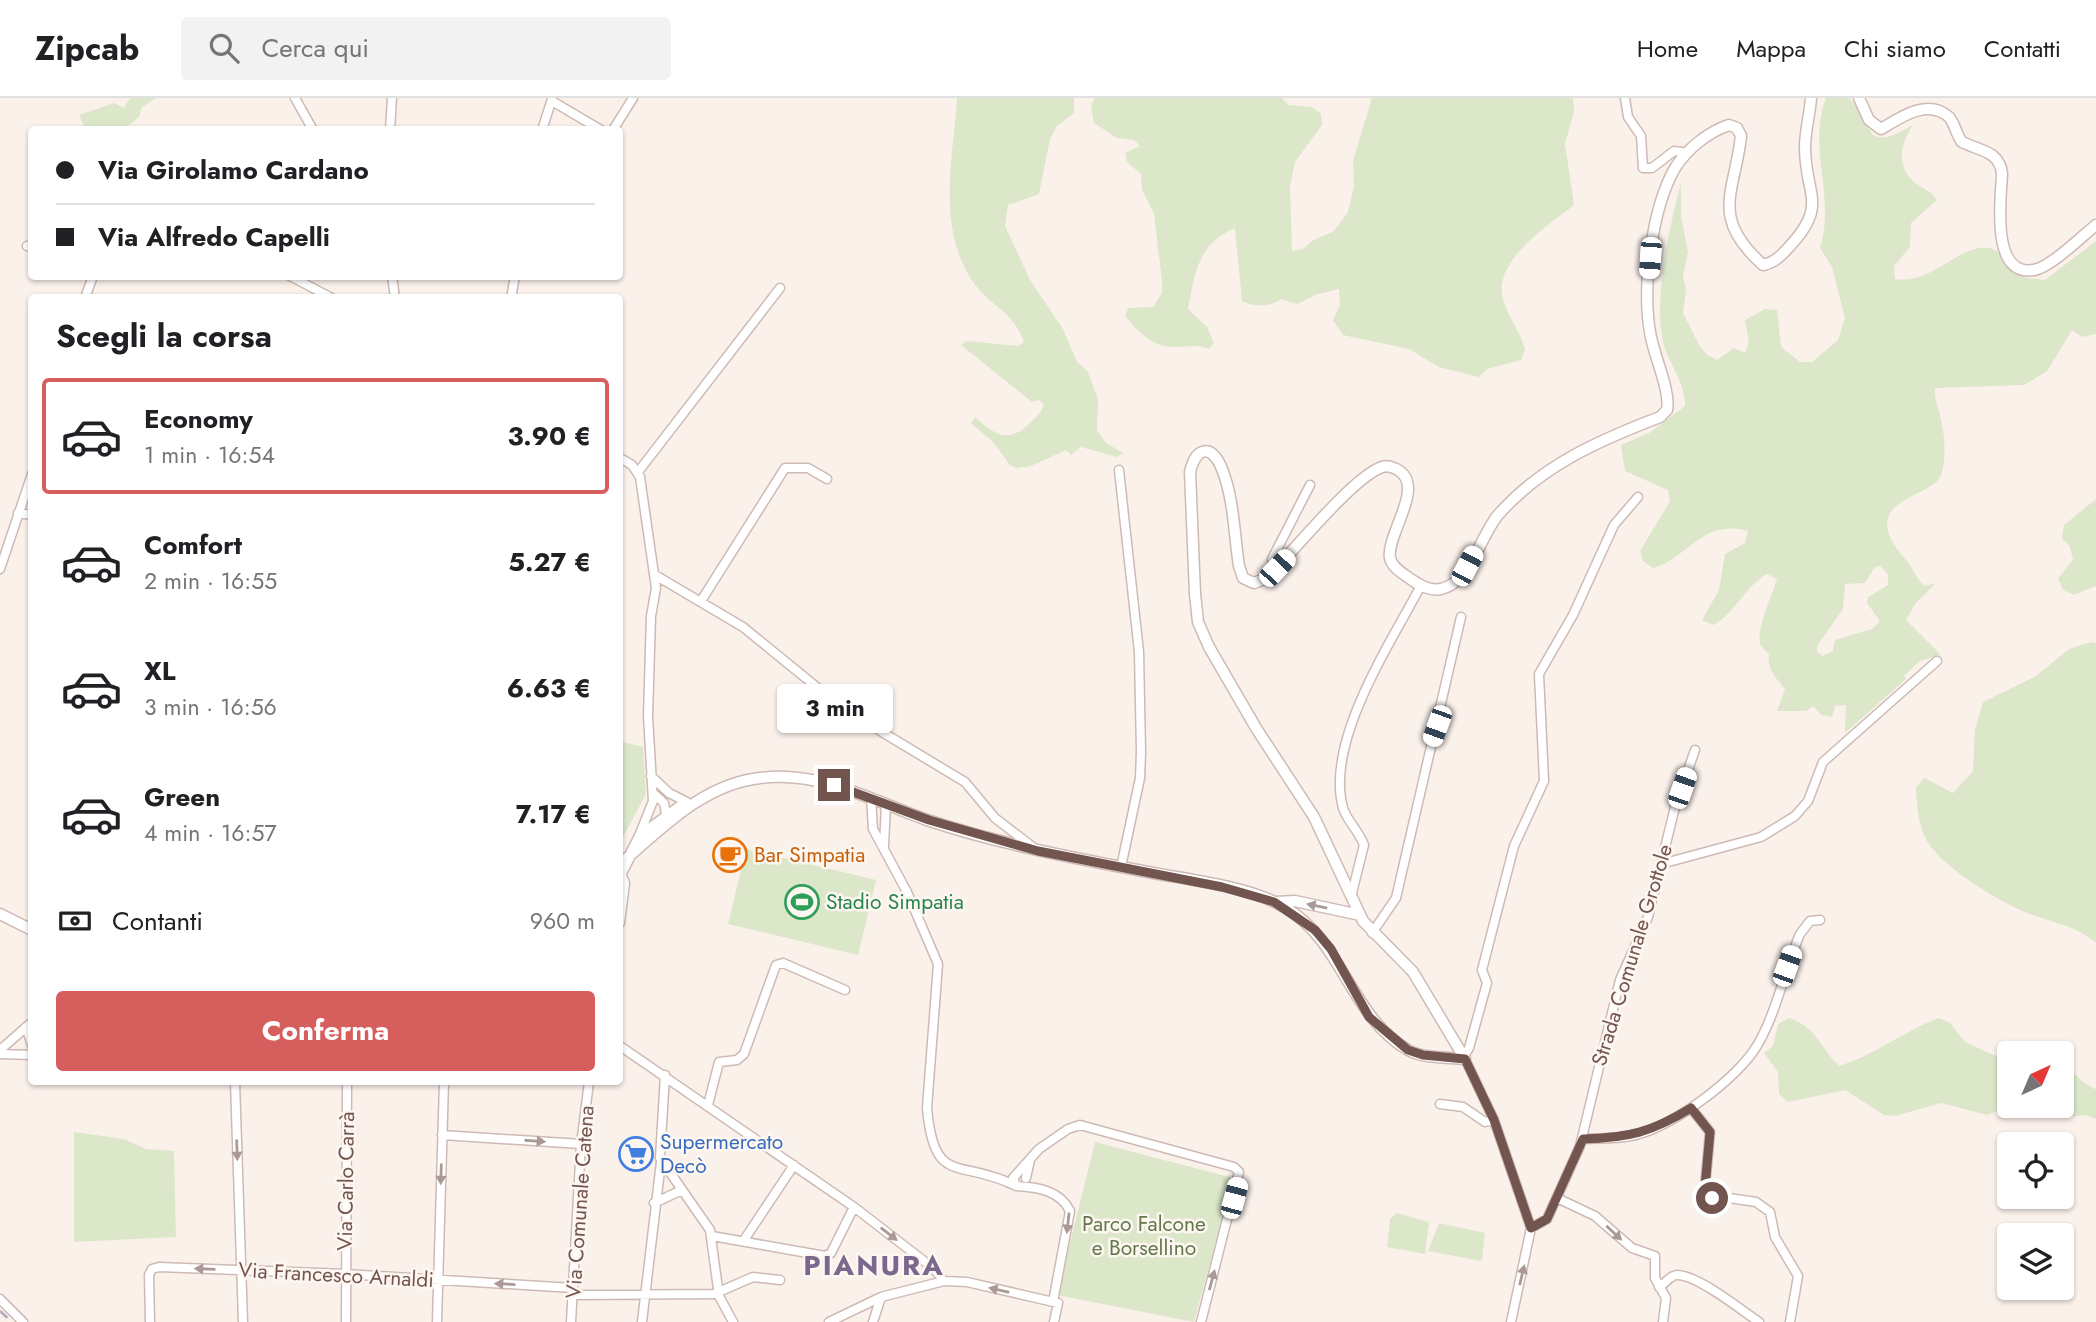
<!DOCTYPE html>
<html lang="it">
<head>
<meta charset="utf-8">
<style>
	body { margin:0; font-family:Jost,sans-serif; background:#f2f2f2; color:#202124; height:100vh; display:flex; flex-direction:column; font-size:26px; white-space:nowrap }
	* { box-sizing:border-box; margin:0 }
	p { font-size:23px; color:#757577 }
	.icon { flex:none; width:38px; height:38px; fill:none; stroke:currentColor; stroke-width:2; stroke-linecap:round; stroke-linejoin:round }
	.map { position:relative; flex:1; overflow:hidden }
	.details { position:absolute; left:28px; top:196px; width:595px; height:791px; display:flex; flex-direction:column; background:#fff; border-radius:7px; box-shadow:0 2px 5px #0004 }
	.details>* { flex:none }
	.guide { position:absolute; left:28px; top:28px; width:595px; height:154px; border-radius:7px; box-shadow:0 2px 5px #0004; display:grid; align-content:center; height:154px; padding:0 28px; background:#fff }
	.needle { width:46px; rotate:44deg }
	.tools { position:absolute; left:1997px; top:943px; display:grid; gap:14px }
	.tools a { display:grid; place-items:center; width:77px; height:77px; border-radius:7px; background:#fff; box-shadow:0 2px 5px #0004; font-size:35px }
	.end { position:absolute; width:32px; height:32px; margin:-16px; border:9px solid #735550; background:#fff; box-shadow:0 0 0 4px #fff }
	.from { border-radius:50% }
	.bubble { position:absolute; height:49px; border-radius:7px; background:#fff; box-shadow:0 2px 5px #0004; font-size:23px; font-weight:700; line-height:49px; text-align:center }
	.car { position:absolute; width:21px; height:42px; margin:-21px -10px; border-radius:9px; box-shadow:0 0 5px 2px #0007; background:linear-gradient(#fff 24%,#345 0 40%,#fff 0 76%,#345 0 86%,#fff 0) }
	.guide b { display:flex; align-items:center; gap:24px; height:66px; font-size:26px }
	.guide b+b { border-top:2px solid #e0e0e0 }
	.guide i { width:18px; height:18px; background:#202124 }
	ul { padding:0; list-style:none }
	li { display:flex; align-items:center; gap:21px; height:116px; margin:0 14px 10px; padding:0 14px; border:4px solid transparent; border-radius:7px }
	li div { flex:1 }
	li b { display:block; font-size:26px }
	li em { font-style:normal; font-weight:700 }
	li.current { border-color:#d65f5e }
	li>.icon { width:63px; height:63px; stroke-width:1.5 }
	h2 { padding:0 28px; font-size:32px; line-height:84px }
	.pay { display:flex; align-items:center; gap:18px; height:77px; padding:0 28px; font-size:26px }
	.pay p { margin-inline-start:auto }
	.cta { display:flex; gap:14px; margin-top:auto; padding:14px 28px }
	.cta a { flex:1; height:80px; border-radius:7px; background:#d65f5e; color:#fff; font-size:28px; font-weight:700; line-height:80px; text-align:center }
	header { display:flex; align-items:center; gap:42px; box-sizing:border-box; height:98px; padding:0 35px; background:#fff; border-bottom:2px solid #e0e0e0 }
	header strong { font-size:33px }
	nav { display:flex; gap:38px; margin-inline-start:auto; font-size:24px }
	.search { width:490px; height:63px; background:#f2f2f2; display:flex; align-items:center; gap:18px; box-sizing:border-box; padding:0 24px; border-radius:7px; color:#757577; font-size:26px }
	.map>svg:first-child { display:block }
	.green { fill:#dce7ca; fill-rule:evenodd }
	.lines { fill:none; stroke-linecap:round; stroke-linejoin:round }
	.minor-casing { stroke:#cebab4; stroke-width:11 }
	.tertiary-casing { stroke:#cebab4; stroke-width:13 }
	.minor { stroke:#fff; stroke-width:8 }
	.tertiary { stroke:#fff; stroke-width:10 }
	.rail { stroke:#b2aac4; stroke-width:2.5; stroke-dasharray:10 7; stroke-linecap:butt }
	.oneway { fill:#ab9996 }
	.route { stroke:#735550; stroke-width:9 }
	.labels { text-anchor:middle; stroke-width:5; stroke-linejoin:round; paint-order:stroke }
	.food-label { font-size:21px; fill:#c56008; stroke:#fdf6f1; text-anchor:start }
	.leisure-label { font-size:21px; fill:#27864d; stroke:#fdf6f1; text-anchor:start }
	.street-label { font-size:21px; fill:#735550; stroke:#fdf6f1 }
	.shop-label { font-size:21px; fill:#366cbe; stroke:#fdf6f1; text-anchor:start }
	.park-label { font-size:21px; fill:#61784a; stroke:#fdf6f1 }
	.district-label { font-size:28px; font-weight:bold; letter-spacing:2px; fill:#7a688e; stroke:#fdf6f1 }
</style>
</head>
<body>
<header>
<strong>Zipcab</strong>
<div class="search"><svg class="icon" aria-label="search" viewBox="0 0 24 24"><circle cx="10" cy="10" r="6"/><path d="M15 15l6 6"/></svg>Cerca qui</div>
<nav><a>Home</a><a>Mappa</a><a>Chi siamo</a><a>Contatti</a></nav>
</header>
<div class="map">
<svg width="2096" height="1224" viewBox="0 0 2096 1224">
	<rect width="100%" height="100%" fill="#fbf1eb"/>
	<path class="green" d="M130,0H156L142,9L139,19L124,31H85L79,17L114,5L124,10Z
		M957,0H1074V15L1057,28L1050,41L1039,96L1008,107L1005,128L1030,182L1063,231L1077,264L1088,274L1098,302L1097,332L1106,345L1123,355L1117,359L1081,349L1071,357L1066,352L1031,368L1017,370L1010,367L994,345L971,325L975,319C995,338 1010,346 1031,324C1037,318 1042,314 1044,306L1039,302L1032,304L961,247L966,243L1018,248L1024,244C1013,213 991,209 973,184C936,129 953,61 957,0Z
		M1095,0H1282L1288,7L1312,9L1321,16L1322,27L1295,64L1290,88L1292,153L1303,151L1312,143L1334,133L1348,114L1354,88L1353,63L1372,0H1573L1574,13L1565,46L1574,107C1550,126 1492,163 1503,201C1508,219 1520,233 1525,251L1521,262L1487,271L1479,279L1439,269L1409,251L1343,237L1333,222L1340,207L1339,191L1315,197L1297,206L1281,201C1272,209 1252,209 1242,203L1235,130C1198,146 1195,174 1188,211L1207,229L1214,245L1209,251C1196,246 1189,249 1176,249C1152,250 1139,234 1125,218L1128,210L1153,209L1162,195V183L1154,116L1142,92L1141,76L1127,64L1125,55L1140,48L1134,42L1117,40L1094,25L1091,8Z
		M1826,0H1849C1875,30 1864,57 1914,26C1901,43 1896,66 1912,82C1921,91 1930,91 1937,102L1911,125L1910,149L1894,168L1895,181C1935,188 1965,138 1995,152C2004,156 2013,172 2021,179L2045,182L2096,143V236L2082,239L2072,232L2047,273L2024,287L1935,290C1934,303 1939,310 1941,322C1945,339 1946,358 1942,375C1935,402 1850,399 1906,462C1914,471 1915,480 1925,488L1936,485L1915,506L1906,522L1941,557L1920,563L1904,578L1906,581L1845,635L1846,607L1835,608L1832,619L1821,617L1813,608L1806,613H1777L1785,591C1776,580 1767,572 1769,556C1767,553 1763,551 1761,548C1754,536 1773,495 1777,481L1767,476C1744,489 1736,515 1713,527L1702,522L1719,492L1725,456L1745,445L1748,433C1702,420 1685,463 1653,470L1643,463L1640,453L1670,403L1668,392L1625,373L1621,347L1649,335L1685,308C1685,284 1670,268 1664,247C1652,206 1670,126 1681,85V118L1688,154L1683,178L1686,191L1683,215L1699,247L1707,257L1717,262L1734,250L1745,255L1749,244L1745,222L1765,211L1777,212L1781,249L1800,264H1812L1838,242L1845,220L1832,169L1820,150C1836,101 1807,49 1826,0ZM1880,468L1888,476V487L1868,499L1867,505L1880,523L1872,531L1835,542L1833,553L1823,558L1817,554V548L1843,511L1845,486L1865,485L1875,469Z
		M2096,401V488L2074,497L2063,492L2058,480L2073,462L2070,449L2062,440L2064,427Z
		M2091,544L2096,545V845C2077,828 2050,824 2027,815C1998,803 1943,770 1927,743C1918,727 1917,708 1916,690L1924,680L1953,695L1973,673L1975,632L1983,604L2036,578L2069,551Z
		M620,643L643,649L646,696L620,745Z
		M746,751L876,782L858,857L728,826Z
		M1789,920C1817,929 1821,951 1839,968C1875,957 1904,933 1939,920L1950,925L1965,944L2009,964V1008H2062V972C2077,973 2082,987 2096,991V1021L2086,1017L2063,1019L1998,1013L1987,1017L1941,1005L1895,1018L1884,1017L1845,992L1788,1004L1779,996L1778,974L1764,955L1773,948L1778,926Z
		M74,1034L124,1041L146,1051L174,1053L176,1139L74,1144Z
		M1095,1044L1233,1080L1194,1224L1057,1197Z
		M1397,1115L1429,1124L1425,1156L1387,1149L1390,1121Z
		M1439,1125L1485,1135L1482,1163L1428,1153Z"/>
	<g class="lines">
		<g class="minor-casing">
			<path id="minor" d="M295,0L313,32
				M1625,0L1628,19L1641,38L1643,70H1652L1674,53L1682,54L1684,59
				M552,3L601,32
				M390,32L392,0
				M542,32L552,1
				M613,32L633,0
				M27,148L32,149
				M290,178L332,200
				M392,178L395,200
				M85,200L93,178
				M511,200L515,178
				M620,360L632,367L640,379L656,490L651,518L648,618L653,703L639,738
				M1119,372L1139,554L1141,654L1140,680L1121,769
				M638,374L780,190
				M18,415L32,417
				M0,471L32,376
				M1275,472L1272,461L1310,387
				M655,477L743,529L824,595L882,634L965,684L995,720L1034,750
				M701,503L785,370H808L827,381
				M651,678L669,695L687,704
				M653,695L664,705L666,716
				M871,700L873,731L907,794L938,866L927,1010C934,1089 959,1060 1014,1087
				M884,748L886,706
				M1661,766L1761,739L1795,718L1808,703L1823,664L1937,563
				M1351,799L1364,747C1359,733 1347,723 1343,710C1325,644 1389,548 1419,491
				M620,825L625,785L621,775
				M1372,835L1396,800L1461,519
				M26,929L32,947
				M620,948L854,1109L933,1170L944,1183
				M0,952L32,924
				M0,956L32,957
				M1464,958L1469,950L1487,885L1482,872L1514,748L1544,683L1539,576L1573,517L1614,427L1638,399
				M1465,961L1494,1022L1531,1130L1511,1224
				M665,977L660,1060L710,1132L719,1198L733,1224
				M235,984L243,1224
				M1440,1006L1463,1009L1485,1024L1494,1022
				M708,1007L719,964L737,962L744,956L776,867L783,865L845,892
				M1691,1010L1710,1034L1705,1089L1709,1097L1756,1104L1770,1114L1775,1139L1798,1178L1790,1224
				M442,1037L581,1046
				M1583,1041C1599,1040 1615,1041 1631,1038C1670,1031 1739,980 1758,946C1777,913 1785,871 1800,836L1810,823L1820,822
				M1026,1080L1030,1062
				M1557,1100L1595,1118L1632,1150L1655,1158V1180L1666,1200L1663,1224
				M654,1105L682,1092
				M1531,1130L1547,1121L1580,1048L1620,882L1648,819L1675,709L1695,652
				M712,1138L825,1158L831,1155L854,1109
				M744,1142L794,1067
				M1659,1189C1665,1186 1670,1177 1677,1177C1698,1177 1741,1212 1759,1224
				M573,1197L714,1196L753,1179L780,1182
				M0,1201L23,1224
				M1053,1204L1070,1113C1060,1092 1036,1089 1016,1088L1013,1080L1039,1051L1068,1031L1080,1027L1234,1069L1239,1074L1201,1224
				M150,1224L149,1177L152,1171L159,1169L345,1176L573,1190
				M346,1224L347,984
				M437,1224L444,984
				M571,1224L581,1046L589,984
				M642,1224L661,1064
				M829,1224L881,1199L944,1183L967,1184L1058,1205L1054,1224
				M873,1224L881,1199"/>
		</g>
		<g class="tertiary-casing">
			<path id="tertiary" d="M1859,0L1869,22L1881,31C1901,19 1928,0 1949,19C1955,26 1956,36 1962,44C1980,53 2000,53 2002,76C2001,99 1990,180 2034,172C2051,169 2082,138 2096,127
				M627,760C666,726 706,686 760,680C819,672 873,703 927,722C999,746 1074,760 1148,774C1189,782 1250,788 1286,810C1343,844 1350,918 1408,952C1424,961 1447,959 1465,961
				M620,777L640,738L685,705
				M1275,804L1295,803L1360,817
				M0,816L32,832
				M1465,961L1413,874L1363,823L1314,719L1256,630L1209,549L1198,524L1195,496L1190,374C1196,348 1212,346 1222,371C1234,401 1234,436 1239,468L1243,480L1254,485L1267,480C1292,455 1353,379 1382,369C1388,367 1396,370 1401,374C1423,392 1386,438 1390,460C1392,470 1404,476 1412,482C1421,488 1430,493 1441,491C1470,485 1481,437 1498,417C1542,367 1600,342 1660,319L1667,312C1671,293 1653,256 1650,234C1642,188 1652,110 1675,70C1687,51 1708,34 1729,27L1737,30L1741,38C1735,94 1709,119 1763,167C1774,165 1781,158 1789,149C1829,106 1805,98 1805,49C1805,33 1810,16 1811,0"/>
		</g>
		<use href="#minor" class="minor"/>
		<use href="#tertiary" class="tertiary"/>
		<path class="rail" d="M0,1213L12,1224"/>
	</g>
	<defs><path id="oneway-solid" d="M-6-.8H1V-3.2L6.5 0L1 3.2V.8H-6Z" transform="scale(1.75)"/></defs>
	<g class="oneway">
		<use href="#oneway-solid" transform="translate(1317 808) rotate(-168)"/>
		<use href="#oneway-solid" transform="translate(535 1043) rotate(4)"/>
		<use href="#oneway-solid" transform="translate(237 1052) rotate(88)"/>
		<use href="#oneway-solid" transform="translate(441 1076) rotate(92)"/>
		<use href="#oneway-solid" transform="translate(1068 1125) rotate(96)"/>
		<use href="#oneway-solid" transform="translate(1614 1135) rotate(43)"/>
		<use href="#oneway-solid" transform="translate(889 1136) rotate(38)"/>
		<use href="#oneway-solid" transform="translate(205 1171) rotate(-178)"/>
		<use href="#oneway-solid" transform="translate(1522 1177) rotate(-77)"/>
		<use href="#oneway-solid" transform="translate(1212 1182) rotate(-75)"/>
		<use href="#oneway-solid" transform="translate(505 1186) rotate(-177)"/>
		<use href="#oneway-solid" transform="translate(999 1192) rotate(-167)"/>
	</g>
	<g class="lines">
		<path class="route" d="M834,687L929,722L1038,753L1222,789L1274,804L1315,832L1331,851L1369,919L1408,952L1423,957L1465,961L1494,1022L1531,1130L1547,1121L1583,1041C1628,1040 1652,1034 1691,1010L1710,1034L1705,1089L1712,1100"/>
	</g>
	<defs>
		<g id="cafe-ring" transform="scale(1.75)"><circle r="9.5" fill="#fdf6f1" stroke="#e8710a" stroke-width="1.5"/><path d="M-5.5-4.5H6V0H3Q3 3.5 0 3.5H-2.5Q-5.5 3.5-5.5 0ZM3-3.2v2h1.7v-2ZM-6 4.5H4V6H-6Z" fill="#e8710a"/></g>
		<g id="stadium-ring" transform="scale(1.75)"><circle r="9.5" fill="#fdf6f1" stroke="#2e9e5b" stroke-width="1.5"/><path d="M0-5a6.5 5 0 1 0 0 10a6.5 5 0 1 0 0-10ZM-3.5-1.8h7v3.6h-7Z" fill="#2e9e5b"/></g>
		<g id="supermarket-ring" transform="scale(1.75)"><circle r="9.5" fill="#fdf6f1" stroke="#3f7fe0" stroke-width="1.5"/><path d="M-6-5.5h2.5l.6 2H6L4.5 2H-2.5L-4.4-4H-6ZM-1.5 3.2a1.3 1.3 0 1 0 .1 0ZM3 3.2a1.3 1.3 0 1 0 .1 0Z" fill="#3f7fe0"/></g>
	</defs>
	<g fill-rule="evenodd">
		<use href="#cafe-ring" x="730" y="757"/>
		<use href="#stadium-ring" x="802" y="804"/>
		<use href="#supermarket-ring" x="636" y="1056"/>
	</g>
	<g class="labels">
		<g class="food-label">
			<text x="754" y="764">Bar Simpatia</text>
		</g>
		<g class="leisure-label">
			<text x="826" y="811">Stadio Simpatia</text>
		</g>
		<g class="street-label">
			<text transform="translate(1632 857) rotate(-73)" y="7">Strada Comunale Grottole</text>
			<text transform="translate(346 1083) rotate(-89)" y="7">Via Carlo Carrà</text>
			<text transform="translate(580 1104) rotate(-86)" y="7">Via Comunale Catena</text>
			<text transform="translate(336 1177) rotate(3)" y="7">Via Francesco Arnaldi</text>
		</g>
		<g class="shop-label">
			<text x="660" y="1051">Supermercato<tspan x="660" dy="24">Decò</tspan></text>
		</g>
		<g class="park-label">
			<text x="1144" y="1133">Parco Falcone<tspan x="1144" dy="24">e Borsellino</tspan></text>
		</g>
		<g class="district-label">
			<text x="874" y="1177">PIANURA</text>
		</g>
	</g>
</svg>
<div class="tools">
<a><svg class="needle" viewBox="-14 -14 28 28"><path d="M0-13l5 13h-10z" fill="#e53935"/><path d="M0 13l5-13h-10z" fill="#757577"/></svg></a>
<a><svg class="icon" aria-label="locate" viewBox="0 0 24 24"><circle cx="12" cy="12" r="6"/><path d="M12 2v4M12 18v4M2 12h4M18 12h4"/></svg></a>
<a><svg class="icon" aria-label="layers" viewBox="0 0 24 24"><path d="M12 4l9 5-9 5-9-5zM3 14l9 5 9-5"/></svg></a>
</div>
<i class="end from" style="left:1712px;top:1100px"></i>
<i class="end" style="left:834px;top:687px"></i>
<div class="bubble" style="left:777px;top:586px;width:116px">3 min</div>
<i class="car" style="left:1650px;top:160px;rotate:184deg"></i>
<i class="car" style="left:1467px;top:468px;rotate:28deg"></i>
<i class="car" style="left:1277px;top:470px;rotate:43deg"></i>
<i class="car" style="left:1437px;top:628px;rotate:200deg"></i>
<i class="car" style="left:1682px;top:690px;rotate:19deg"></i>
<i class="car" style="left:1787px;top:868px;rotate:20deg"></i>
<i class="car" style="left:1234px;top:1100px;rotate:15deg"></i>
<div class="guide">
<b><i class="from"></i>Via Girolamo Cardano</b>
<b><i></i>Via Alfredo Capelli</b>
</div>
<section class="details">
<h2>Scegli la corsa</h2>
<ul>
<li class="current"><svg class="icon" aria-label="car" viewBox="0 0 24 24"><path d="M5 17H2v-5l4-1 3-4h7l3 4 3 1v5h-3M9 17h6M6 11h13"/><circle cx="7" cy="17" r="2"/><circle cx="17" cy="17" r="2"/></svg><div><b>Economy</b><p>1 min · 16:54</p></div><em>3.90 €</em></li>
<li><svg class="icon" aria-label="car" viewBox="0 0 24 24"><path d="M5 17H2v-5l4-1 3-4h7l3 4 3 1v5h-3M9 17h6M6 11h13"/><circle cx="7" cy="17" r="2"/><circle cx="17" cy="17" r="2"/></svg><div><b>Comfort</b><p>2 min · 16:55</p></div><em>5.27 €</em></li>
<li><svg class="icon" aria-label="car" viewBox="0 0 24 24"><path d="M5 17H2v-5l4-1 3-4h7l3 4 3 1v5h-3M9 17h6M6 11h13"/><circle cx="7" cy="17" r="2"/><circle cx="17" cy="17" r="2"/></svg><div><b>XL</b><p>3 min · 16:56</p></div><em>6.63 €</em></li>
<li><svg class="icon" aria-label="car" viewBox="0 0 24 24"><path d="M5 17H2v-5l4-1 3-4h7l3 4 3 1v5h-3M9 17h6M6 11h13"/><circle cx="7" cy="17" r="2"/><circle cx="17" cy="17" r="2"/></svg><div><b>Green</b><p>4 min · 16:57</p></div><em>7.17 €</em></li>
</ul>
<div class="pay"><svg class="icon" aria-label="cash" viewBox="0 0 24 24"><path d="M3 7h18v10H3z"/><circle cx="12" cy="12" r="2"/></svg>Contanti<p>960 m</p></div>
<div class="cta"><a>Conferma</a></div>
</section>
</div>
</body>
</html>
